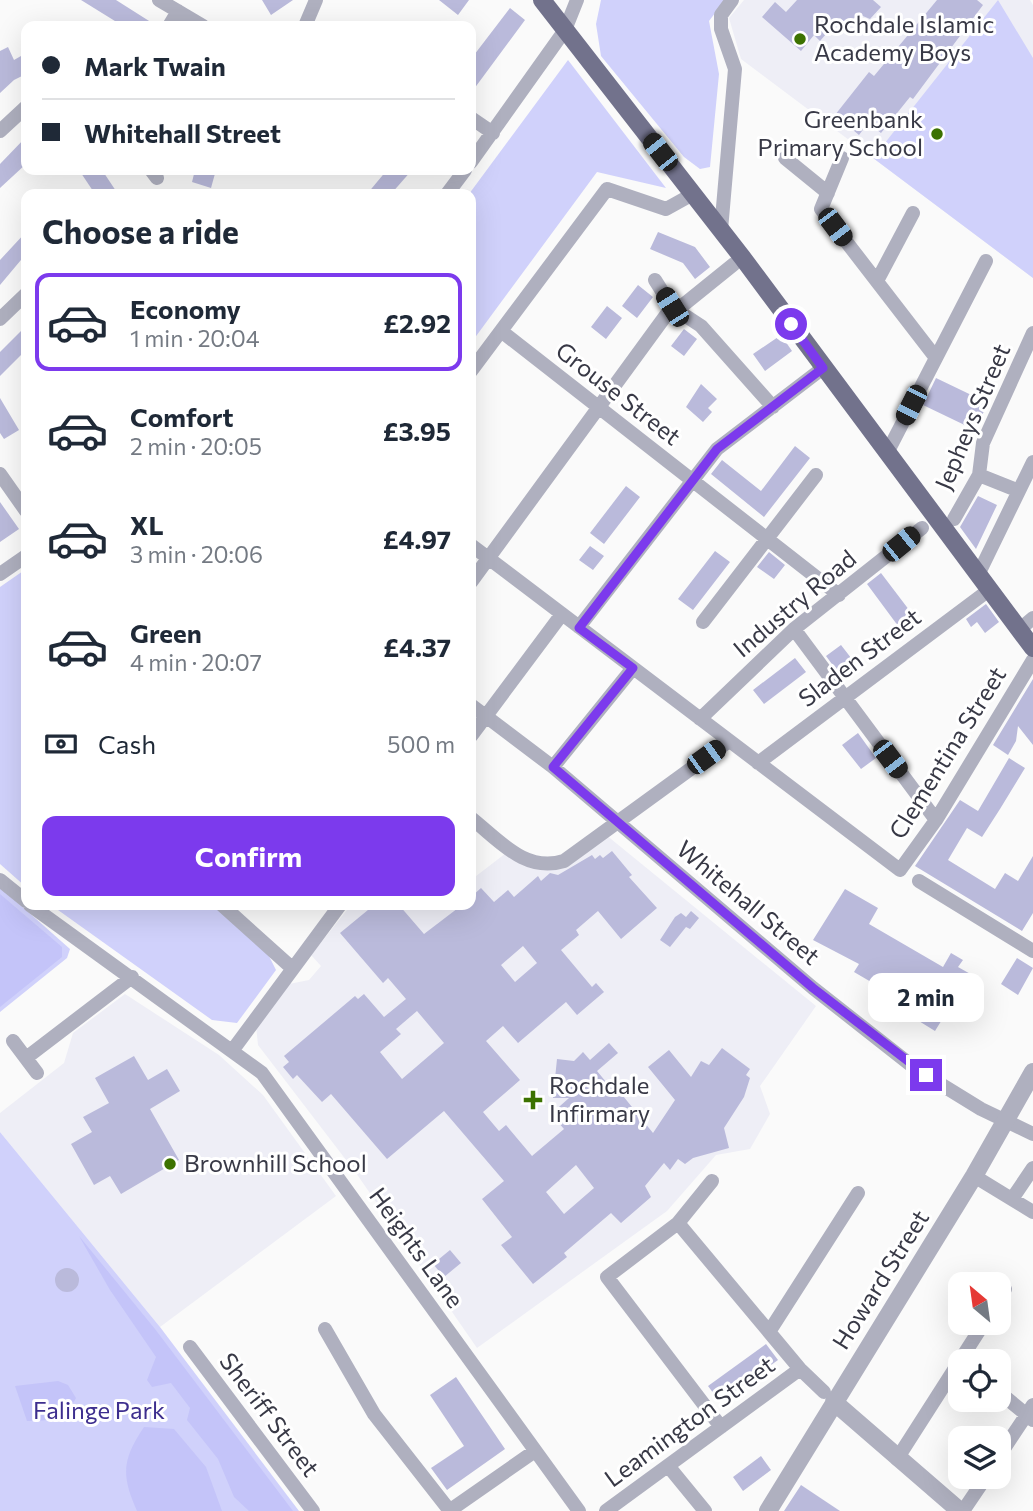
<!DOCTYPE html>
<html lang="en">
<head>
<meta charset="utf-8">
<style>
	body { margin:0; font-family:Commissioner,sans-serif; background:#f2f2f3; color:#1f2937; height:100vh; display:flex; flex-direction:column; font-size:26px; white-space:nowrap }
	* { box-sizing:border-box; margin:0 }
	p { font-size:23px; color:#747a83 }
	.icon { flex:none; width:38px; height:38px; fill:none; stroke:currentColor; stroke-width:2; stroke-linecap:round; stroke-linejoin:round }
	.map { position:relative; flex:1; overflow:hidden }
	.drawer { position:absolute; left:21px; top:189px; width:455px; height:721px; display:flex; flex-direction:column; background:#fff; border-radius:14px; box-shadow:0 7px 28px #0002 }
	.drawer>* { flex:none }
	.banner { position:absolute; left:21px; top:21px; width:455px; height:154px; border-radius:14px; box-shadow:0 7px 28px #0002; display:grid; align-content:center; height:154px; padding:0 21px; background:#fff }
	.needle { width:46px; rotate:331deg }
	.tools { position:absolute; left:948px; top:1272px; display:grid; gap:14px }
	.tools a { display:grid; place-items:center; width:63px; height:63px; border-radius:14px; background:#fff; box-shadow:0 7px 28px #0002; font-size:35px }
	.end { position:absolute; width:32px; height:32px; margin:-16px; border:9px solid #7c3aed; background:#fff; box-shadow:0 0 0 4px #fff }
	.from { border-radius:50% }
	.bubble { position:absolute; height:49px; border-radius:14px; background:#fff; box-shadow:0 7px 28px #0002; font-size:23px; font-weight:700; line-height:49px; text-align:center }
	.car { position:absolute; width:21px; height:42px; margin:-21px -10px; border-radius:9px; box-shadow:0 0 5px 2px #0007; background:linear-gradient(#222 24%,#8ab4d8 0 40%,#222 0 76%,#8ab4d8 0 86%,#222 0) }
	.banner b { display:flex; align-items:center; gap:24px; height:66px; font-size:26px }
	.banner b+b { border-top:2px solid #e0e1e3 }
	.banner i { width:18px; height:18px; background:#1f2937 }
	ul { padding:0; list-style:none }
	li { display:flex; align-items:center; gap:21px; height:98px; margin:0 14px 10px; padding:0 7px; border:4px solid transparent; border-radius:14px }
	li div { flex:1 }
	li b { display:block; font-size:26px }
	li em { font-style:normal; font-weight:700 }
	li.selected { border-color:#7c3aed }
	li>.icon { width:63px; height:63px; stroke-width:1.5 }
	h2 { padding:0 21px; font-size:32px; line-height:84px }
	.pay { display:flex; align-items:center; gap:18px; height:77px; padding:0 21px; font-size:26px }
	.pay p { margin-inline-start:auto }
	.button { display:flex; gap:14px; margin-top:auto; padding:14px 21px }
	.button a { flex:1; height:80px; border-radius:14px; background:#7c3aed; color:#fff; font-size:28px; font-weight:700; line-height:80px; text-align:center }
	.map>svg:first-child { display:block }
	.built { fill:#eeeef6 }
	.green { fill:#d0d1fb }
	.forest { fill:#c4c4f9 }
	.building { fill:#babadb; fill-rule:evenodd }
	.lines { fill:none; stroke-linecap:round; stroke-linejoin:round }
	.minor { stroke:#afb0bf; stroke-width:14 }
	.tertiary { stroke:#afb0bf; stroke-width:18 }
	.primary { stroke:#72728c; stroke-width:18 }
	.route { stroke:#7c3aed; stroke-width:9 }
	.poi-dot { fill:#3c7200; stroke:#fff; stroke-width:2.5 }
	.labels { text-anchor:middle; stroke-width:6; stroke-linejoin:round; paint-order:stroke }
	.poi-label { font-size:24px; fill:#383946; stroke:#fff; text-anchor:start }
	.street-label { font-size:24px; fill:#383946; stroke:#fff }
	.park-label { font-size:24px; fill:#3d2e8e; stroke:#fff }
</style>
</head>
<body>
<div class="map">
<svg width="1033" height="1511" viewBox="0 0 1033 1511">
	<rect width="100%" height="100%" fill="#fafafa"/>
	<path class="built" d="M744,0H1030L1033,5V278L741,59L729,18Z
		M600,830L816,1006L760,1086L770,1114L750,1149L716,1155L667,1211L477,1348L356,1173L258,1045L256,1026L289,984L309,980L321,966L311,955L351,905H471V880L506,853L542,869Z
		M125,994L219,1055L263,1095L336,1196L160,1327L0,1132V1113L64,1063L73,1033Z"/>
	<path class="green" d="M601,0H725L709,21L719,74L710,167L700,169L684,157L601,56L596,24Z
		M998,0L1033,58V278L873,158Z
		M568,60L666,188L597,172L471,343L469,194Z
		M26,569V887L0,864V587Z
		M0,887L70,949L67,958L0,1012Z
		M51,905H213L269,956L276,970L237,1023L212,1020Z
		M0,1132L160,1327L299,1511H0Z"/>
	<path class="forest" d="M0,894L62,947V957L0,1007Z
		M79,1236L155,1329L293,1511H249L234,1497L218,1459L187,1420L190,1408L171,1383L152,1387L147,1380L156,1357L110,1290Z
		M58,1381L68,1385L76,1398C64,1420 51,1421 27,1421L15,1386Z
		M144,1427L174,1429L206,1467L222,1511H137C121,1475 122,1460 144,1427Z"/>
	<path class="building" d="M81,0H116L157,26H123Z
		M262,0H293L271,15Z
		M439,0H469L458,15Z
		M797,0H873L881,7L870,19L858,14L848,25L840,18L820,41L814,35L801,51L762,17L775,2L786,12Z
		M937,0H977L983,5L913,99L910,97L881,133L868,123L859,135L835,115L869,72L874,76Z
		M510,8L525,20L471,93V59Z
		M8,47L14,60L21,56L26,74L14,80L0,93V51Z
		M26,137V164L0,188V164Z
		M79,170H102L118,194H95Z
		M195,170H216L211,188L192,182Z
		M387,170H412L391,194H367Z
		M26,232V254L0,285V260Z
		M658,232L695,247L710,267L695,279L683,263L650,249Z
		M638,285L653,297L637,318L622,306Z
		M607,306L622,318L606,339L591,327Z
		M26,326V350L0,376V352Z
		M684,329L697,339L684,356L671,346Z
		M781,335L792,351L765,371L753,354Z
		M936,378L988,403L975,430L923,405Z
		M701,384L717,399L708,408L712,412L703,422L686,407Z
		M0,398L19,430L4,439L0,433Z
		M795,446L810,458L764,517L711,474L722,460L761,491Z
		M626,486L640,497L604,544L590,533Z
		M978,496L997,505L976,549L960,527Z
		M0,502L19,529L0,542Z
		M590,546L604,556L593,570L579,560Z
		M715,551L730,562L693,610L678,599Z
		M769,552L785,565L774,579L757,567Z
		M881,573L919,623L904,634L867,584Z
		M986,604L999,622L985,633L977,622L971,627L966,619Z
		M841,645L855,663L840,675L826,656Z
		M795,658L806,672L764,704L753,690Z
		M1033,679V745L1018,726L1016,741L1008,755L993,745Z
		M858,733L876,758L861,769L842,745Z
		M1009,758L1025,768L1000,809L982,837L967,828L948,860L995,889L1005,873L1018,881L1033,856V913L1022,931L915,866L960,800L978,811Z
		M612,851L632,875L629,877L657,908L621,939L598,911L576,930L579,935L561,950L592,987L596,983L604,992L577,1015L566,1002L518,1043L503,1026L486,1041L520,1080L483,1112L499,1131L506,1125L532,1156L564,1129L551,1114L569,1098H553L557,1059L574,1061L583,1052L590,1060L609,1043L618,1053L597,1071L611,1088L615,1086L653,1133L675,1100L648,1067L669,1050L691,1077L701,1061L709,1065L722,1048L750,1069L746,1075L750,1078L744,1097L724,1128L729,1148L693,1158L685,1164L678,1159L670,1170L664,1163L645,1186L651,1197L621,1223L611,1213L564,1253L567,1257L533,1284L501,1245L512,1237L482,1199L504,1181L444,1111L387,1159L331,1094L322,1102L297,1075L293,1079L283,1067L289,1062L284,1056L355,996L358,999L364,994L384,1017L406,999L388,978L383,983L340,933L374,905H399L424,934L462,905H471V897L481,888L494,902L508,890L514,897L538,876L541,881L550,873L558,875L592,855L595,859L600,855L603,858ZM523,946L537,963L515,982L501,965ZM417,1011L444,1043L402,1079L380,1052L401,1034L396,1029ZM576,1165L594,1188L564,1214L546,1192Z
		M845,889L878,908L869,924L943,967L951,953L963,960L958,967L974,976L969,986L972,988L962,1006L957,1003L947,1021L943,1018L935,1031L914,1018L919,1010L854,972L859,964L813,940Z
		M691,911L699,918L690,929L686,927L670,947L660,940L675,917L681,913L686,917Z
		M1017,958L1033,968L1018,995L1001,984Z
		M134,1056L148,1080L167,1069L180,1091L150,1109L179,1160L121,1194L110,1176L94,1185L71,1144L92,1132L83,1117L109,1103L95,1078Z
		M450,1250L461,1263L444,1277L433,1264Z
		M55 1280a12 12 0 1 1 24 0a12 12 0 1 1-24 0Z
		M766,1344L778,1360L720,1402L708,1386Z
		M456,1377L505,1449L447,1490L431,1468L464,1446L430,1395Z
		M761,1456L771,1470L743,1491L733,1477Z
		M801,1485L840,1511H784Z"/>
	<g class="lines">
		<path class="minor" d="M159,0L203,26
			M169,26L178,11
			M305,26L316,0
			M471,118L493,133
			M0,131L26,107
			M785,158L828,193
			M842,158L821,209L936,358
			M471,162L565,30L577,0
			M151,170L157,178
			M447,194L465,170
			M721,230L735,69L721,29V15L732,0
			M655,280L672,307L701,326L773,407
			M877,281L913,213
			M677,310L734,264
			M0,319L26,294
			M501,331L839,595
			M471,371L607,189L666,209L693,194
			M887,453L986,261
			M0,474L26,511
			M979,475L1019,491
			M954,519L979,475L983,443L1033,333
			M471,545L900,870L936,820L1033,660
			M0,574L26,556
			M978,575L1033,462
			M471,582L672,307
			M703,622L816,475
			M579,627L717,449L823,368
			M794,629L936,820
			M1019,630L1033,618
			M471,705L553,767L813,988L916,1069L981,1109L1033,1134
			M700,719L794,629L922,528
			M471,736L562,614
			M758,763L989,590
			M553,767L633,668
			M471,818C500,841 525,873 564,861L729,741
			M0,880L26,901
			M919,881L1033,951
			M30,905L262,1073L579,1511
			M222,905L292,968
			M13,1041L37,1073
			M232,1051L340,905
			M26,1058L132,977
			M974,1176L1033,1212
			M712,1181L678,1223L607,1277L721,1427
			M1012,1199L1033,1168
			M678,1223L800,1369L824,1392
			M999,1298L1005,1289
			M325,1329L374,1414L450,1511
			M769,1332L858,1193
			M190,1347L313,1511
			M999,1392L1033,1420
			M999,1456L1033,1405
			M897,1459L984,1323
			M669,1467L705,1511
			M449,1511L535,1451
			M606,1511L800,1369
			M963,1511L986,1477"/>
		<path class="tertiary" d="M834,1402L960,1511
			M768,1511L974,1176L1033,1072"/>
		<path class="primary" d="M542,0L742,257L1033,648"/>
	</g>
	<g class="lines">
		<path class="route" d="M791,324L823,368L717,449L579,628L633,668L553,767L813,988L926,1075"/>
	</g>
	<g class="poi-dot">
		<circle cx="800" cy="39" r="7"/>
		<circle cx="937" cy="134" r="7"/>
		<path d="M529.5 1089.5h7v7h7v7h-7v7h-7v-7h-7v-7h7z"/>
		<circle cx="170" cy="1164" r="7"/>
	</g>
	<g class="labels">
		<g class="poi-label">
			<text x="814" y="33">Rochdale Islamic<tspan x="814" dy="28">Academy Boys</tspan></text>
			<text x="923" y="128" text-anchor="end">Greenbank<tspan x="923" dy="28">Primary School</tspan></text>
			<text x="549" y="1094">Rochdale<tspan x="549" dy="28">Infirmary</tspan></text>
			<text x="184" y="1172">Brownhill School</text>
		</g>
		<g class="street-label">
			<text transform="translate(618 394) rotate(38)" y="8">Grouse Street</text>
			<text transform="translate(973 417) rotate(-67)" y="8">Jepheys Street</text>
			<text transform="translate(795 604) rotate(-40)" y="8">Industry Road</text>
			<text transform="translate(860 658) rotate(-37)" y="8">Sladen Street</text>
			<text transform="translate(948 753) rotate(-58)" y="8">Clementina Street</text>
			<text transform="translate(748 903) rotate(40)" y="8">Whitehall Street</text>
			<text transform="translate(416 1248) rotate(54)" y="8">Heights Lane</text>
			<text transform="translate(881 1280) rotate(-58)" y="8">Howard Street</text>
			<text transform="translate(269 1415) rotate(53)" y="8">Sheriff Street</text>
			<text transform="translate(690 1422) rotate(-36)" y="8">Leamington Street</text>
		</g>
		<g class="park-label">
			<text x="99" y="1419">Falinge Park</text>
		</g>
	</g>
</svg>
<div class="tools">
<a><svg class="needle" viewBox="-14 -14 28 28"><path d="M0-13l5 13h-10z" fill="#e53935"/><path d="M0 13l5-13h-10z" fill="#747a83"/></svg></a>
<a><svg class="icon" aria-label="locate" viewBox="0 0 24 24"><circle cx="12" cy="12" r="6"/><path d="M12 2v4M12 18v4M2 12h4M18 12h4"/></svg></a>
<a><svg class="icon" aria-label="layers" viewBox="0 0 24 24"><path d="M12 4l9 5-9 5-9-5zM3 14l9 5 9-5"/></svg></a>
</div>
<i class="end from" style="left:791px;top:324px"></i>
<i class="end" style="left:926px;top:1075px"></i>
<div class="bubble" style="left:868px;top:973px;width:116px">2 min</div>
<i class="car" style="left:660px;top:152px;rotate:322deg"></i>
<i class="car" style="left:835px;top:227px;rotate:143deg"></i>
<i class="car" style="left:672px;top:307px;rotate:328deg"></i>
<i class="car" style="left:911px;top:405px;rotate:207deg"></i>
<i class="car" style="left:901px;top:544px;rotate:51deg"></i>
<i class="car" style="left:706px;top:757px;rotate:54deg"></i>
<i class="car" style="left:890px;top:759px;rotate:143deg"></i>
<div class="banner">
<b><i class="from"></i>Mark Twain</b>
<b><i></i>Whitehall Street</b>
</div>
<section class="drawer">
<h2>Choose a ride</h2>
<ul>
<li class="selected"><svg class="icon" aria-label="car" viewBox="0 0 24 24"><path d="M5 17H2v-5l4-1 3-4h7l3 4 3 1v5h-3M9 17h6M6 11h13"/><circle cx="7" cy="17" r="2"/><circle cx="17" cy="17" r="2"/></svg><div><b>Economy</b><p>1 min · 20:04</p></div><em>£2.92</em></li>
<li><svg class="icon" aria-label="car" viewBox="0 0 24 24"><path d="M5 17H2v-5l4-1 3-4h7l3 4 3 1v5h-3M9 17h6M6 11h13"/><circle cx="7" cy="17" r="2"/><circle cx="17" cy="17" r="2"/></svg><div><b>Comfort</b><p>2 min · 20:05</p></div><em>£3.95</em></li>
<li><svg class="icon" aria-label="car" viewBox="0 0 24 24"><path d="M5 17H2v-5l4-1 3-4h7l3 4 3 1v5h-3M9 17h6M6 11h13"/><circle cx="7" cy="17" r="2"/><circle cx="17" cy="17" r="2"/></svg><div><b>XL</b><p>3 min · 20:06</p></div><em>£4.97</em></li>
<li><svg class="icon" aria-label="car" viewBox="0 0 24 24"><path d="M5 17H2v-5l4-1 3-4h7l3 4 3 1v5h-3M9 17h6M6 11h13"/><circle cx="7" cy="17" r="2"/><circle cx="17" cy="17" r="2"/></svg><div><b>Green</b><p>4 min · 20:07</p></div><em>£4.37</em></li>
</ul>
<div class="pay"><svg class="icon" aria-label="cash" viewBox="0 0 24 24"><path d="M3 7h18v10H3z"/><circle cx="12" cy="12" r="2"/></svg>Cash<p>500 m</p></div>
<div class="button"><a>Confirm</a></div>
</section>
</div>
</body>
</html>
